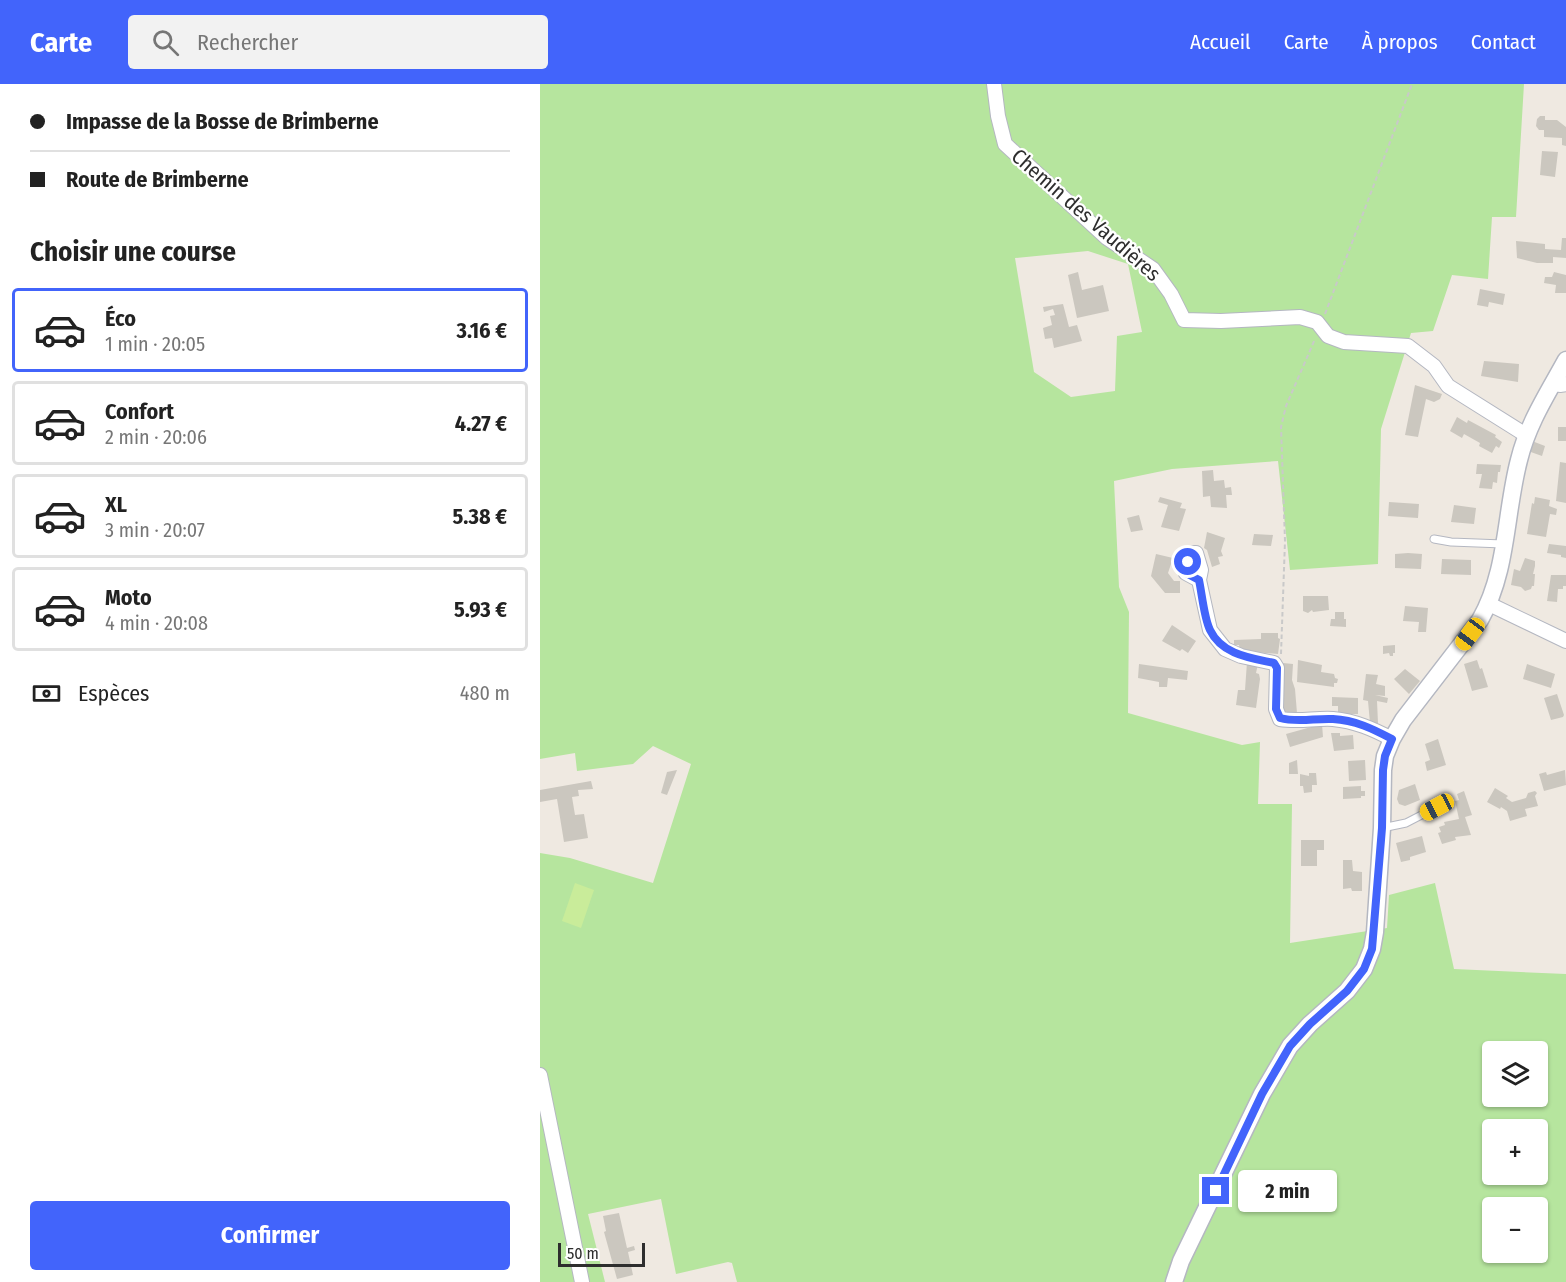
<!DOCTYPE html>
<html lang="fr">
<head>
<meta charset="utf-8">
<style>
	body { margin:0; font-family:"Fira Sans Condensed",sans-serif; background:#f2f2f2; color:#222; height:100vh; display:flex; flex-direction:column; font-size:22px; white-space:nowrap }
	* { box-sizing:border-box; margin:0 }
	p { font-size:20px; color:#767676 }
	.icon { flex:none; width:33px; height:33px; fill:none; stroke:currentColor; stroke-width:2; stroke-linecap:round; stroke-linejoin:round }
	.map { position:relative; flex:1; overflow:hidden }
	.drawer { display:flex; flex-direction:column; background:#fff; width:540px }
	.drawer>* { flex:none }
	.banner { display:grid; align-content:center; height:132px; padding:0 30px; background:#fff }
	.fabs { position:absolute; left:942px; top:957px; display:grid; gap:12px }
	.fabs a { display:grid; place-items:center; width:66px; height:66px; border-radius:6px; background:#fff; box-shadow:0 2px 4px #0004; font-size:30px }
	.scale { position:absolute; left:18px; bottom:15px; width:87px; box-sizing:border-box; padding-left:6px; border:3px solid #2e2e2e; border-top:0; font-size:16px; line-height:21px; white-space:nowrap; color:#2e2e2e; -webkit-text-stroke:4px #fff; paint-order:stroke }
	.end { position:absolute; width:27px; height:27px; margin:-14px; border:8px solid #4264fb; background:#fff; box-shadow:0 0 0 3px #fff }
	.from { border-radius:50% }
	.bubble { position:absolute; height:42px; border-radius:6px; background:#fff; box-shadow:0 2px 4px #0004; font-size:20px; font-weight:700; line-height:42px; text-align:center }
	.car { position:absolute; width:18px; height:36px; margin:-18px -9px; border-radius:8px; box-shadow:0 0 4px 2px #0007; background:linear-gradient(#f5c518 24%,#345 0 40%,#f5c518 0 76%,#345 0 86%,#f5c518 0) }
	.banner b { display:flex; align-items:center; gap:21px; height:57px; font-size:22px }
	.banner b+b { border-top:2px solid #e0e0e0 }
	.banner i { width:15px; height:15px; background:#222 }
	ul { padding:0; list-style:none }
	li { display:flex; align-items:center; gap:18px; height:84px; margin:0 12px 9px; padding:0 18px; border:3px solid #e0e0e0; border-radius:6px }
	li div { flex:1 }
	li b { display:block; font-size:22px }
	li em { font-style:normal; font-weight:700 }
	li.active { border-color:#4264fb }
	li>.icon { width:54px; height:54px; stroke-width:1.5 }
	h2 { padding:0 30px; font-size:27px; line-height:72px }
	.pay { display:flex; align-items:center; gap:15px; height:66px; padding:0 30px; font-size:22px }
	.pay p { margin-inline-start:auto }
	.button { display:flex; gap:12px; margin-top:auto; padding:12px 30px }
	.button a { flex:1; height:69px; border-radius:6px; background:#4264fb; color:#fff; font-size:24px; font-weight:700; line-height:69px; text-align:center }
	header { display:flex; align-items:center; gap:36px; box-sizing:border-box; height:84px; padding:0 30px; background:#4264fb; color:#fff }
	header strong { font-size:28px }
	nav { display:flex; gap:33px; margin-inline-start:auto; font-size:21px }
	.search { width:420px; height:54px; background:#f2f2f2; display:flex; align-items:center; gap:15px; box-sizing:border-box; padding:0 21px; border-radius:6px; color:#767676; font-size:22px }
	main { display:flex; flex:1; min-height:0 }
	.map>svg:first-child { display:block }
	.green { fill:#b6e59e; fill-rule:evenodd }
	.pitch { fill:#c9ec9a }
	.building { fill:#cbc7bf }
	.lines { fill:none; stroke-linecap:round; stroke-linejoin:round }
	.service-casing { stroke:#b4b7c1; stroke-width:9 }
	.minor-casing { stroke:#b4b7c1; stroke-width:16 }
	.tertiary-casing { stroke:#b4b7c1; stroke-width:19 }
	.path { stroke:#c9c9c9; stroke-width:2; stroke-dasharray:4.5 3; stroke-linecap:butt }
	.service { stroke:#fff; stroke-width:7 }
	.minor { stroke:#fff; stroke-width:14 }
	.tertiary { stroke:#fff; stroke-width:16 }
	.route { stroke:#4264fb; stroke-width:8 }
	.labels { text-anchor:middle; stroke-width:4.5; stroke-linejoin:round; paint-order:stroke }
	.street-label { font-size:21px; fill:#2e2e2e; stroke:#fff }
</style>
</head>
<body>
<header>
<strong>Carte</strong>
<div class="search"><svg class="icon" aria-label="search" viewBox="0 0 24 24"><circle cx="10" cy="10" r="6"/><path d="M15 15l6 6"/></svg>Rechercher</div>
<nav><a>Accueil</a><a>Carte</a><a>À propos</a><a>Contact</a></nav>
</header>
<main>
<section class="drawer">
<div class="banner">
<b><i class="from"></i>Impasse de la Bosse de Brimberne</b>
<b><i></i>Route de Brimberne</b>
</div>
<h2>Choisir une course</h2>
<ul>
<li class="active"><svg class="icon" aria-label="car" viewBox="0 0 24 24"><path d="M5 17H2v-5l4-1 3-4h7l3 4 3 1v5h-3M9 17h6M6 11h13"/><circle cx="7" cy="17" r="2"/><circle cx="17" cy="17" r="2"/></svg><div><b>Éco</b><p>1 min · 20:05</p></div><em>3.16 €</em></li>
<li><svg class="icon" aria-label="car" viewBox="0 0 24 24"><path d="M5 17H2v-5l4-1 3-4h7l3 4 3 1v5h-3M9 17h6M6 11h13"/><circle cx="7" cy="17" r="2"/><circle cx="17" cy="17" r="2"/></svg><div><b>Confort</b><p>2 min · 20:06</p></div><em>4.27 €</em></li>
<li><svg class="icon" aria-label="car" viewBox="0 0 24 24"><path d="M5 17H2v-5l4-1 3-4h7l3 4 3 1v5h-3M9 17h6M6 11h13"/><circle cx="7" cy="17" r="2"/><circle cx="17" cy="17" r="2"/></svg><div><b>XL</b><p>3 min · 20:07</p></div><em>5.38 €</em></li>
<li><svg class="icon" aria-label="car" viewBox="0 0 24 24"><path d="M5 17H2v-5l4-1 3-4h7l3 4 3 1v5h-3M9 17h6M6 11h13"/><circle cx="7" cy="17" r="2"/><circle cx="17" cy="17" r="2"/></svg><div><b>Moto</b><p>4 min · 20:08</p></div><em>5.93 €</em></li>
</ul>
<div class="pay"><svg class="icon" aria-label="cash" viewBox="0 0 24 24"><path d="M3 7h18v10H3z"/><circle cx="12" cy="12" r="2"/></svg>Espèces<p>480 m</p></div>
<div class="button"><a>Confirmer</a></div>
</section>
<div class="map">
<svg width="1026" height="1198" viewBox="0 0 1026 1198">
	<rect width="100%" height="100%" fill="#efe9e1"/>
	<path class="green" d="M0,0H984L976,133H952L948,195L912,191L893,247L871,249L841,345L838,480L750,486L738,377L632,385L574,397L579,503L589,528L588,629L702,661L720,658L718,720H752L750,859L847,844L849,811L895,799L914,885L1026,890V1198H197L192,1179L188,1178L136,1190L121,1115L48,1130L65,1198H0V769L30,774L113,799L151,680L113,662L93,680L37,687L35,669L0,675ZM548,167L588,180L602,248L577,252L575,307L531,313L494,288L475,174ZM952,968H998V1012H952ZM952,1046H998V1090H952ZM952,1124H998V1168H952Z"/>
	<path class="pitch" d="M35,799L54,806L41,844L22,837Z"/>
	<path class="building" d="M1000,32H1005V36H1017L1026,43V62L1022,61V54L1004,53V46H999L996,42L997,35Z
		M1002,67L1018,68L1015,93L1000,91Z
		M1022,154H1026V174L1013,173V179H997L977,174L976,157L1005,160V165L1021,166Z
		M538,188L542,206L563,201L569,227L537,234L528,191Z
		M1014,188L1026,191V209H1015L1016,201L1004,199L1005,193H1012Z
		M940,205L965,210L963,221L949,218L948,223L937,221Z
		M523,220L529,243L537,241L542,257L514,264L512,254L505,255L503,244L512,241L510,232L515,231L513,225L504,228L503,223Z
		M944,277L979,280L978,298L941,292Z
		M875,301L902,310L900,315L894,318L886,315L878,353L865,351Z
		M917,333L927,339L928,336L956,351L955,353L962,358L959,364L956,362L952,369L939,362L940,359L924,350L922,354L910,347Z
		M1018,343H1026V357H1018Z
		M992,357L1005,362L1002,372L988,367Z
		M1020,378L1026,379V419L1016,417Z
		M937,380L961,381L960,388H958L957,399L953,398L952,405L939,404L942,390H936Z
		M673,386L674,397L684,396L685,404L691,403L692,411H686L687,424L671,423L670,412L663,413L662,387Z
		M620,413L642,419L640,424L646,425L639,447L621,443L628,421L618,418Z
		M995,413L1010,416L1009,422L1017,425L1016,431L1010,430L1006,453L987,450L992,419L994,420Z
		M849,418L879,420L878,434L848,432Z
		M914,421L936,424L934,440L911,438Z
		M599,431L603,446L591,448L587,434Z
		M667,448L685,454L681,467L683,472L678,473L680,480L672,483L667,466L664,464Z
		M714,450L733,451L731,462L712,461Z
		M1009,460L1026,462V474L1021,473V471L1007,469Z
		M868,469L882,470L881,485L855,484V470Z
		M616,470L633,474L628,489L634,497H640V509H625L611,492Z
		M985,474L995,477V482L993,490H995L994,502H992L991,505L985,507L981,503L971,501L974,485L980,487Z
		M902,475L931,476V491L901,490Z
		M1011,491H1026V502H1023V505H1018L1017,518L1007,517Z
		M763,512H788L789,526L773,528L772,526L768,529L763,527Z
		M865,522L888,524L886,548H878L879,538L863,537Z
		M795,528H804V535H806V543L790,542L791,535H795Z
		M632,541L656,557L648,569L642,565L640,567L622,557Z
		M721,549H738V554L740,555L738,570L700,567L699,561H694V556L721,555Z
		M855,561V569H853V572H850L849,569L843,570V562Z
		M758,576L782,581L781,588L794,590L795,594L798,595L797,599H794V603L757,598Z
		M937,576L940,585L942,584L948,603L932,607L924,580Z
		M707,578L718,580L716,589L719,590L720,595L716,624L696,621L698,606H705Z
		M743,579L753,580L752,596L755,605L757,629H743L741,611Z
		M599,580L648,587L647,596L628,594L627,603H619V598L598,594Z
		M987,580L1015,590L1011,604L983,595Z
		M865,585L880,597L869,610L854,595Z
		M826,590L838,591L836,600L845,602V612L835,611L848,614L847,619L837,617L838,639H830L828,617L823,616Z
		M1017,610L1024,631L1023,633L1011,636L1004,614Z
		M792,613L818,614V630H805V632L798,630V622H792Z
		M782,640L783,653L750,663L746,650Z
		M791,649H800V652L813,651L814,665L794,667Z
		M898,655L906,681L887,687L885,678L890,676L885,660Z
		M757,676L758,690H749V679Z
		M825,676L826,696L809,697L808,677Z
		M137,686L127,711L121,709L127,688Z
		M1025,686L1026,701L1004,707L999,690L1006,688L1007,691Z
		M769,689H776L777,701H772V708L764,709L763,702H760V690L769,692Z
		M51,697L53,705L38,706L39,712L32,713L35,731L44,730L48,754L24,758L17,715L0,718V706Z
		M875,700L880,716L865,722L859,720L857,715L859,706Z
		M821,702V707H825V712H821V714L803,715V703Z
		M955,704L968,712L966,714L972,718L986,714L988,709L995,707L997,709L995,712L998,722L985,725L987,732L970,737L967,727L961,723L960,725L947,718Z
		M924,707L932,731L925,733L931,751L915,753L916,756L902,760L898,749L901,748L899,743L905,741L904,738L919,735L915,717L919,716L917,710Z
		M882,752L886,768L870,773V776L861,778L856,759Z
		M761,756H784V766H777V782H761Z
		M803,776H812L813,787L822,788V807H812L811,804L803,805Z
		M79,1129L87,1164L94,1162L95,1166L88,1168L93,1191L77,1195L64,1148L66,1147L63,1132Z"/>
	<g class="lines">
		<g class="service-casing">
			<path id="service" d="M894,455L911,458L963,460
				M842,744L866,739L897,723"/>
		</g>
		<g class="minor-casing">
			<path id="minor" d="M454,0L458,32L465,60L567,154L613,185L631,210L644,236L681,237L760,233L777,238L788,252L804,258L868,262L894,282L908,302L986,351
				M1013,300L1021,301L1026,300
				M659,496L646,489L648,478L641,475L643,471L656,469L661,486L659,496L670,546L685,565L701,572L734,579L737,584L736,625L740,635C758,638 775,634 793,635C815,637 833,645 852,655
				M949,520L1026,557
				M0,991L42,1198"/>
		</g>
		<g class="tertiary-casing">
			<path id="tertiary" d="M634,1198L641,1177L722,1010L750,962L770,940L807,907L824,885L832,865L835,848L842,744L843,686L845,672L852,655L863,636L940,536C968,487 965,429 979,376C988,339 1008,309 1026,276"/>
		</g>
		<path class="path" d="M785,230L872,0
			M741,570L745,457L741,343L746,322L775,255"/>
		<use href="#service" class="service"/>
		<use href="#minor" class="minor"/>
		<use href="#tertiary" class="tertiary"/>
	</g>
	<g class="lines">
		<path class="route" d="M648,478L646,489L659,496C662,510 664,534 670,546C682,571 711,574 734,579L737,584L736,625L740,634C758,639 775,634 793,635C815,636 833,645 852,655L845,672L843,686L842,744L832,865L824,885L807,907L770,940L750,962L722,1010L676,1107"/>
	</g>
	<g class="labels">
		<g class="street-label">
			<text transform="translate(546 131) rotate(41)" y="7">Chemin des Vaudières</text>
		</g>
	</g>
</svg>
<div class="fabs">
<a><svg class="icon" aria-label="layers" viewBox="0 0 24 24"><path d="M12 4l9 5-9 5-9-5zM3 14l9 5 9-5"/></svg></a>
<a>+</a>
<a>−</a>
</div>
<div class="scale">50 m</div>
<i class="end from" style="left:648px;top:478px"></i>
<i class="end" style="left:676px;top:1107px"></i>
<div class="bubble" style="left:698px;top:1086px;width:99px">2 min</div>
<i class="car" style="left:930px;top:550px;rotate:217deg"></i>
<i class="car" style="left:897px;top:723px;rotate:242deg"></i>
</div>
</main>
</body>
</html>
